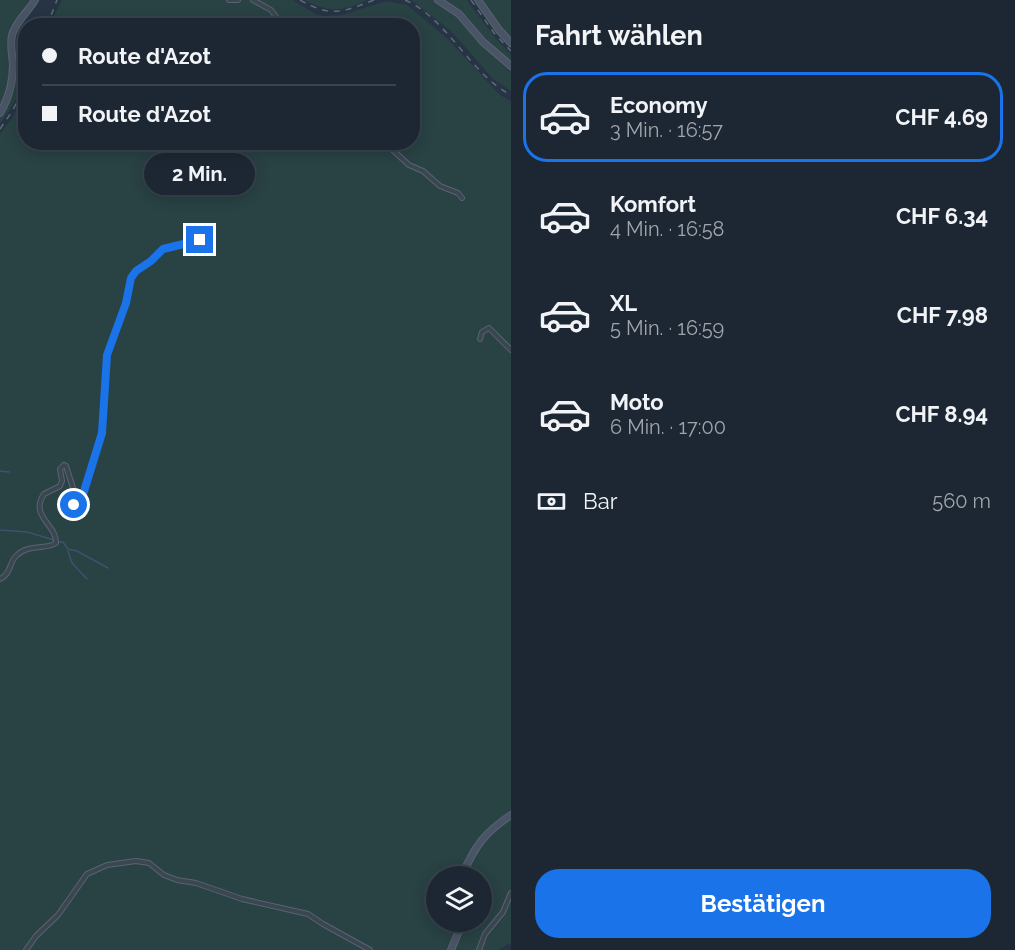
<!DOCTYPE html>
<html lang="de">
<head>
<meta charset="utf-8">
<style>
	body { margin:0; font-family:Raleway,sans-serif; background:#29333f; color:#f1f3f6; height:100vh; display:flex; flex-direction:column; font-size:22px; white-space:nowrap }
	* { box-sizing:border-box; margin:0 }
	p { font-size:20px; color:#a0a5ac }
	.icon { flex:none; width:33px; height:33px; fill:none; stroke:currentColor; stroke-width:2; stroke-linecap:round; stroke-linejoin:round }
	.map { position:relative; flex:1; overflow:hidden }
	.drawer { display:flex; flex-direction:column; background:#1c2733; width:504px }
	.drawer>* { flex:none }
	.top-card { position:absolute; left:18px; top:18px; width:402px; height:132px; border-radius:24px; box-shadow:0 3px 15px #0003,0 0 0 2px #3a444e; display:grid; align-content:center; height:132px; padding:0 24px; background:#1c2733 }
	.fabs { position:absolute; left:426px; top:866px; display:grid; gap:12px }
	.fabs a { display:grid; place-items:center; width:66px; height:66px; border-radius:50%; background:#1c2733; box-shadow:0 3px 15px #0003,0 0 0 2px #3a444e; font-size:30px }
	.end { position:absolute; width:27px; height:27px; margin:-14px; border:8px solid #1a73e8; background:#fff; box-shadow:0 0 0 3px #fff }
	.from { border-radius:50% }
	.bubble { position:absolute; height:42px; border-radius:21px; background:#1c2733; box-shadow:0 3px 15px #0003,0 0 0 2px #3a444e; font-size:20px; font-weight:700; line-height:42px; text-align:center }
	.top-card b { display:flex; align-items:center; gap:21px; height:57px; font-size:22px }
	.top-card b+b { border-top:2px solid #3a444e }
	.top-card i { width:15px; height:15px; background:#f1f3f6 }
	ul { padding:0; list-style:none }
	li { display:flex; align-items:center; gap:18px; height:90px; margin:0 12px 9px; padding:0 12px; border:3px solid transparent; border-radius:24px }
	li div { flex:1 }
	li b { display:block; font-size:22px }
	li em { font-style:normal; font-weight:700 }
	li.selected { border-color:#1a73e8 }
	li>.icon { width:54px; height:54px; stroke-width:1.5 }
	h2 { padding:0 24px; font-size:27px; line-height:72px }
	.pay { display:flex; align-items:center; gap:15px; height:66px; padding:0 24px; font-size:22px }
	.pay p { margin-inline-start:auto }
	.button { display:flex; gap:12px; margin-top:auto; padding:12px 24px }
	.button a { flex:1; height:69px; border-radius:24px; background:#1a73e8; color:#fff; font-size:24px; font-weight:700; line-height:69px; text-align:center }
	main { display:flex; flex:1; min-height:0 }
	.map>svg:first-child { display:block }
	.green { fill:#294244; fill-rule:evenodd }
	.lines { fill:none; stroke-linecap:round; stroke-linejoin:round }
	.stream { stroke:#3c526d; stroke-width:1.5 }
	.street-casing { stroke:#596470; stroke-width:6 }
	.secondary-casing { stroke:#596470; stroke-width:8 }
	.street { stroke:#3b4653; stroke-width:4 }
	.secondary { stroke:#495566; stroke-width:6 }
	.rail { stroke:#5d6a7a; stroke-width:1.5; stroke-dasharray:6 6; stroke-linecap:butt }
	.route { stroke:#1a73e8; stroke-width:8 }
</style>
</head>
<body>
<main>
<div class="map">
<svg width="511" height="950" viewBox="0 0 511 950">
	<rect width="100%" height="100%" fill="#263444"/>
	<path class="green" d="M0,0H34L11,32L14,80L25,67C25,87 12,108 0,124Z
		M62,0H292L316,14L324,16L341,15L387,1L407,5L449,40L500,95L511,101V943L498,950H0V134L12,118L25,92L26,142H412V26L49,25ZM436,876H482V921H436Z
		M304,0H367C342,12 329,13 304,0Z
		M411,0H467L497,40L511,54V91L493,79L451,31Z
		M474,0H511V49L496,34Z"/>
	<g class="lines">
		<path class="stream" d="M0,471L9,472
			M0,530L27,532L54,540
			M59,542H63L68,549L77,551L108,568
			M68,551L72,563L87,579"/>
		<g class="street-casing">
			<path id="street" d="M229,0H238
				M253,0L271,10L283,26
				M384,142L409,165L423,171L440,186L458,193L462,198
				M480,339L482,332L489,328L511,350
				M64,465L66,466L74,491L71,502L74,505L78,504L81,501L102,433L107,355L125,307L131,278L136,271L151,261L163,249L200,240
				M0,579C11,574 9,563 16,556C29,543 47,550 56,543C57,525 29,516 44,494L60,486L62,481L60,469L64,465
				M26,950L36,936L58,915L87,874L107,865L136,861L149,863L164,875L177,880L196,883L242,899L308,914L323,924L370,950
				M479,950L485,934L503,912L511,893"/>
		</g>
		<g class="secondary-casing">
			<path id="secondary" d="M438,0L459,14L483,42L511,66
				M478,0L499,30L511,43
				M0,113C9,98 13,82 13,64C12,54 10,45 12,35C16,21 28,12 35,0
				M462,876C474,847 485,832 511,815
				M451,950L463,921"/>
		</g>
		<use href="#street" class="street"/>
		<use href="#secondary" class="secondary"/>
		<path class="rail" d="M300,0C332,18 342,12 374,0
			M405,0C448,19 470,74 511,95
			M471,0L494,33L511,51
			M47,26L57,0
			M0,129L13,110L26,82"/>
	</g>
	<g class="lines">
		<path class="route" d="M74,505L78,504L81,501L102,433L107,355L126,303L131,278L136,271L151,261L163,249L200,240"/>
	</g>
</svg>
<div class="fabs">
<a><svg class="icon" aria-label="layers" viewBox="0 0 24 24"><path d="M12 4l9 5-9 5-9-5zM3 14l9 5 9-5"/></svg></a>
</div>
<i class="end from" style="left:74px;top:505px"></i>
<i class="end" style="left:200px;top:240px"></i>
<div class="bubble" style="left:144px;top:153px;width:111px">2 Min.</div>
<div class="top-card">
<b><i class="from"></i>Route d'Azot</b>
<b><i></i>Route d'Azot</b>
</div>
</div>
<section class="drawer">
<h2>Fahrt wählen</h2>
<ul>
<li class="selected"><svg class="icon" aria-label="car" viewBox="0 0 24 24"><path d="M5 17H2v-5l4-1 3-4h7l3 4 3 1v5h-3M9 17h6M6 11h13"/><circle cx="7" cy="17" r="2"/><circle cx="17" cy="17" r="2"/></svg><div><b>Economy</b><p>3 Min. · 16:57</p></div><em>CHF 4.69</em></li>
<li><svg class="icon" aria-label="car" viewBox="0 0 24 24"><path d="M5 17H2v-5l4-1 3-4h7l3 4 3 1v5h-3M9 17h6M6 11h13"/><circle cx="7" cy="17" r="2"/><circle cx="17" cy="17" r="2"/></svg><div><b>Komfort</b><p>4 Min. · 16:58</p></div><em>CHF 6.34</em></li>
<li><svg class="icon" aria-label="car" viewBox="0 0 24 24"><path d="M5 17H2v-5l4-1 3-4h7l3 4 3 1v5h-3M9 17h6M6 11h13"/><circle cx="7" cy="17" r="2"/><circle cx="17" cy="17" r="2"/></svg><div><b>XL</b><p>5 Min. · 16:59</p></div><em>CHF 7.98</em></li>
<li><svg class="icon" aria-label="car" viewBox="0 0 24 24"><path d="M5 17H2v-5l4-1 3-4h7l3 4 3 1v5h-3M9 17h6M6 11h13"/><circle cx="7" cy="17" r="2"/><circle cx="17" cy="17" r="2"/></svg><div><b>Moto</b><p>6 Min. · 17:00</p></div><em>CHF 8.94</em></li>
</ul>
<div class="pay"><svg class="icon" aria-label="cash" viewBox="0 0 24 24"><path d="M3 7h18v10H3z"/><circle cx="12" cy="12" r="2"/></svg>Bar<p>560 m</p></div>
<div class="button"><a>Bestätigen</a></div>
</section>
</main>
</body>
</html>
